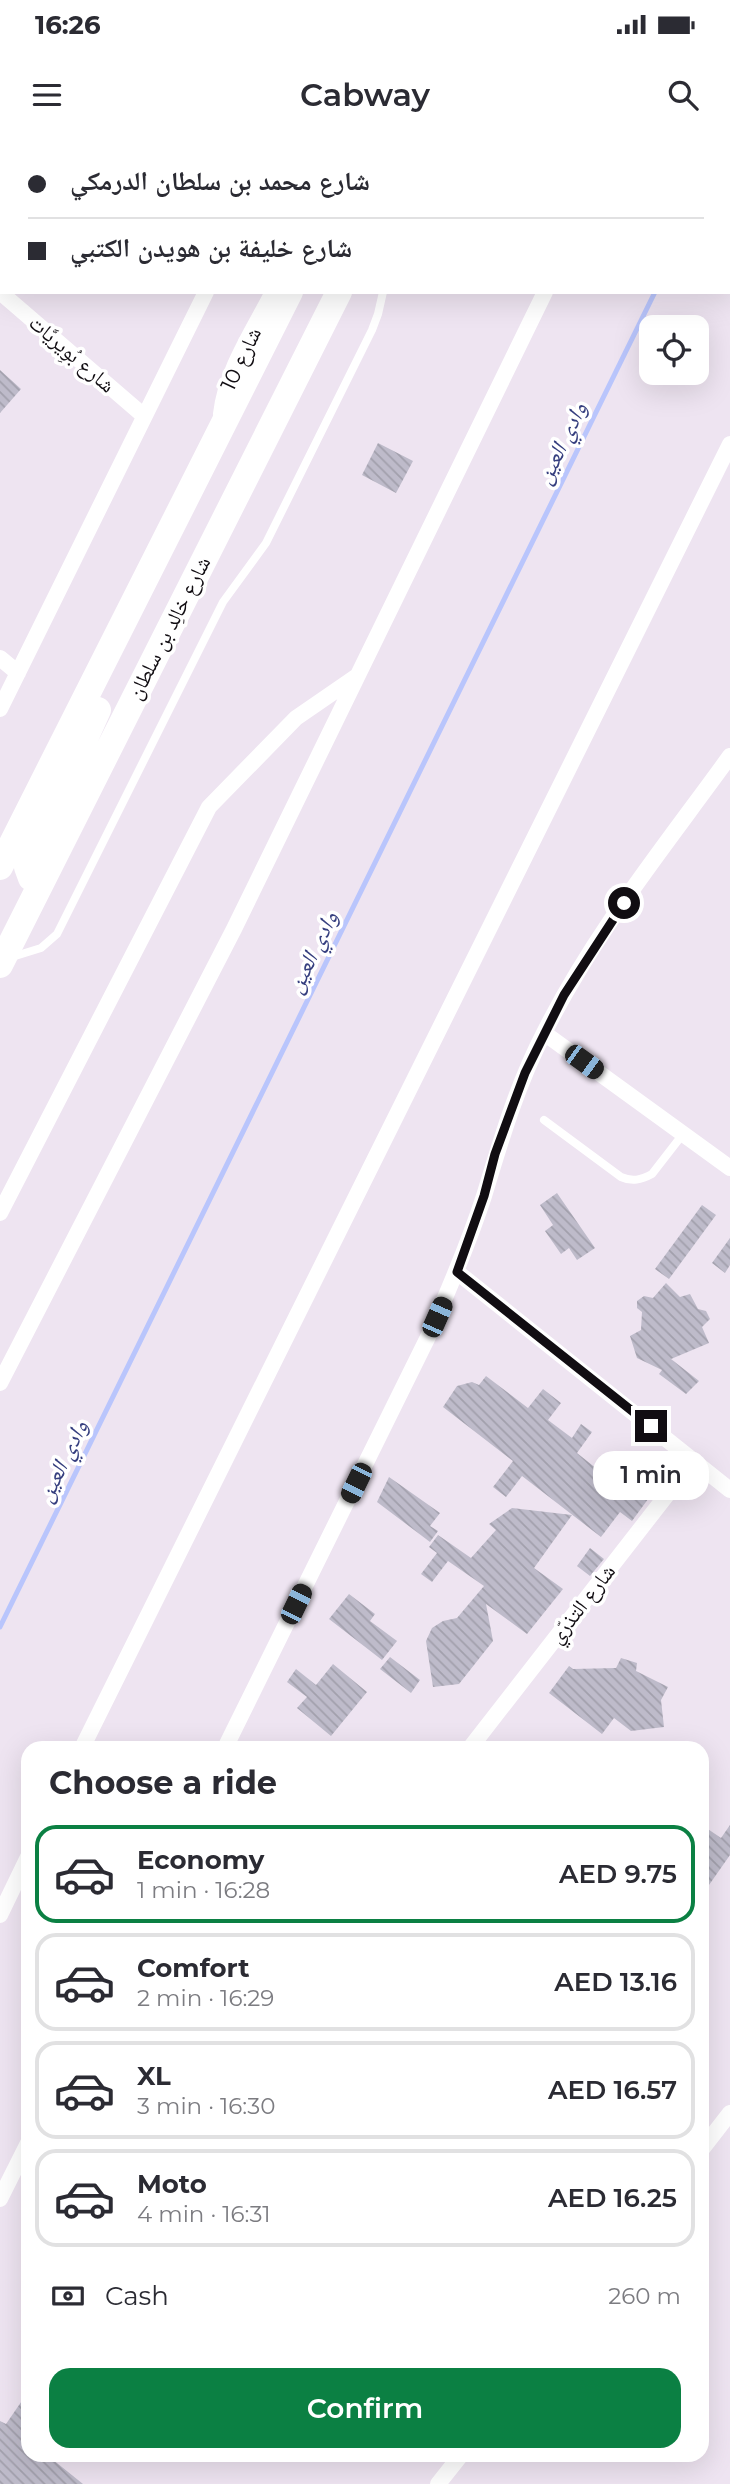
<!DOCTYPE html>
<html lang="en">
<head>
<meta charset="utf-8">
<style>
	body { margin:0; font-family:Montserrat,"Noto Naskh Arabic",sans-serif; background:#f2f2f3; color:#2b2b33; height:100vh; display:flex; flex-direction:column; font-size:26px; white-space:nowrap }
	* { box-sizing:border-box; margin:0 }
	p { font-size:23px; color:#7c7c81 }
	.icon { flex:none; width:38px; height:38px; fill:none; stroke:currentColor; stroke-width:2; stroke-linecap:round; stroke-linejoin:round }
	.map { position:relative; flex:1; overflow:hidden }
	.drawer { position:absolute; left:21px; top:1601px; width:688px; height:721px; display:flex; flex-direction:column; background:#fff; border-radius:21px; box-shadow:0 7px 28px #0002 }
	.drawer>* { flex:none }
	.top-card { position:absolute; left:0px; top:0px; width:732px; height:154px; box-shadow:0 7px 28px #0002; display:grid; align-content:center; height:154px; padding:0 28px; background:#fff }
	.buttons { position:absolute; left:639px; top:175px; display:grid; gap:14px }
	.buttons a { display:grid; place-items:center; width:70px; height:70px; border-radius:14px; background:#fff; box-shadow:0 7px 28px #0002; font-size:35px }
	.end { position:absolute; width:32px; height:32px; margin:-16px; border:9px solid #110d12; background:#fff; box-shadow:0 0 0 4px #fff }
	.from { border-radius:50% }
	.bubble { position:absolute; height:49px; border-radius:21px; background:#fff; box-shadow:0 7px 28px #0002; font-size:23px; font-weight:600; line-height:49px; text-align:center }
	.car { position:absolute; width:21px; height:42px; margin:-21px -10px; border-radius:9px; box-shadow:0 0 5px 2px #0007; background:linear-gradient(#222 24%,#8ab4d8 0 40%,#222 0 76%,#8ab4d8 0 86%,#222 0) }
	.top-card b { display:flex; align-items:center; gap:24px; height:66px; font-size:26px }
	.top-card b+b { border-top:2px solid #e1e1e2 }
	.top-card i { width:18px; height:18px; background:#2b2b33 }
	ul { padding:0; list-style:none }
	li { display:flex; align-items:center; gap:21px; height:98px; margin:0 14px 10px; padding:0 14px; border:4px solid #e1e1e2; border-radius:21px }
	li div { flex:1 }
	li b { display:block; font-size:26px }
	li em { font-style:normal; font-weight:600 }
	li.active { border-color:#0b8043 }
	li>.icon { width:63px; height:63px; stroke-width:1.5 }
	h2 { padding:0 28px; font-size:32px; line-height:84px }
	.pay { display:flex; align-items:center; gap:18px; height:77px; padding:0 28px; font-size:26px }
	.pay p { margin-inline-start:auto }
	.cta { display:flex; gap:14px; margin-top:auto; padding:14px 28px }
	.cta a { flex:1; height:80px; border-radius:21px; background:#0b8043; color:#fff; font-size:28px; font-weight:600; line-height:80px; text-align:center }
	.status { display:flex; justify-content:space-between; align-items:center; height:49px; padding:0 35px; background:#fff; direction:ltr }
	.status svg { height:19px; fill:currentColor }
	header { display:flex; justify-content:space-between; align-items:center; height:91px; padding:0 28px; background:#fff; font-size:32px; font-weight:600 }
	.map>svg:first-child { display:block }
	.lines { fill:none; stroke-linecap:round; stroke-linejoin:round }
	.stream { stroke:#b9c5fc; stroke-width:5 }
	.building { fill:url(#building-back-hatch) }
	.lane { stroke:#fff; stroke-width:8 }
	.street { stroke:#fff; stroke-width:16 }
	.primary { stroke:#fff; stroke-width:26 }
	.route { stroke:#110d12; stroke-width:9 }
	.labels { text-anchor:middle; stroke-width:7; stroke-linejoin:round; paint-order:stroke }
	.street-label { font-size:21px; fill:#110d12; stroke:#fff }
	.water-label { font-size:23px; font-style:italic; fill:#363f7f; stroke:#fff }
</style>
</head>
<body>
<div class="status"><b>16:26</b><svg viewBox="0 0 49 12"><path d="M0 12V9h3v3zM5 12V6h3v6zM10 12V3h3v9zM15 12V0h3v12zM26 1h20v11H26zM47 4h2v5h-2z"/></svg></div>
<header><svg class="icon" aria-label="menu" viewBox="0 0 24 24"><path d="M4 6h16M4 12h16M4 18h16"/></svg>Cabway<svg class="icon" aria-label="search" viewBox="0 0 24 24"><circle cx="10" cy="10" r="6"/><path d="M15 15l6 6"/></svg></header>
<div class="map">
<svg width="730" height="2344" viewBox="0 0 730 2344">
	<defs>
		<pattern id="building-back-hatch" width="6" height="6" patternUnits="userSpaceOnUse" patternTransform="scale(1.75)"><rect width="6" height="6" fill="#bebbca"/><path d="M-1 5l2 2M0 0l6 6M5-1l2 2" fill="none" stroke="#a2a0ac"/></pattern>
	</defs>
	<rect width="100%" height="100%" fill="#eee4f1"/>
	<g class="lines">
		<path class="stream" d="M730,10V9
			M0,1487L655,152"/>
	</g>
	<path class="building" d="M0,230L21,249L0,273Z
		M378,303L413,321L396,353L362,335Z
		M557,1053L595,1108L577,1120L569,1108L561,1114L545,1091L553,1085L540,1065Z
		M702,1065L716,1075L669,1139L655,1129Z
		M730,1098V1125L725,1133L712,1123Z
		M666,1143L680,1157L690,1154L698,1169L706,1171L710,1179L702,1187L709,1203L671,1219L699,1241L686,1254L659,1234L662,1230L637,1218L630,1196L641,1190L642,1172L637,1168V1161L644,1156L653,1158Z
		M486,1236L528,1268L543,1249L561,1263L548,1280L572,1298L581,1284L592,1292L577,1313L597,1329L602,1322L622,1337L633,1322L645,1330L643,1333L659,1344L632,1381L620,1372L601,1397L522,1336L506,1357L493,1347L513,1321L443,1267L457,1246L472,1242L479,1245Z
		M389,1337L440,1373L430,1386L438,1391L430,1402L377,1362Z
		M512,1368L572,1375L534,1428L563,1449L527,1494L486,1464L493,1501L459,1544L433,1547L426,1501L432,1488L443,1481L457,1478L484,1446L448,1421L432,1442L421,1434L437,1413L429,1407L438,1395L471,1418L496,1390L489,1384Z
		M590,1408L604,1419L590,1436L577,1426Z
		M349,1454L375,1474L370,1481L397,1501L382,1520L329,1479Z
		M390,1517L420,1540L411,1553L380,1529Z
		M621,1518L637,1523L636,1531L668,1547L661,1560L664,1587L631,1591L614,1578L602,1594L549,1553L569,1526L573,1529L616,1528Z
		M333,1524L367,1552L331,1596L297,1568L307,1557L287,1542L296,1529L316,1545Z
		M702,1685L721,1698L730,1685V1715L702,1755Z
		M28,2252V2315H47L83,2344H0V2281L6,2284Z"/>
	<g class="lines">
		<path class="lane" d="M452,2L453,0
			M12,817L41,808L57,794L223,462L266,403L372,190L378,174L383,152
			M544,980L621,1037C632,1042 641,1040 652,1034L683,994"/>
		<path class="street" d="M163,0L165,2
			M282,2L283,0
			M348,2L349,0
			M618,2L619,0
			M0,152L144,276
			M221,274C226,230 253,191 273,152
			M0,518L18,533
			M0,569L206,152
			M544,893L730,1028
			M0,1073L209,667L296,578L357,536
			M457,1132L730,1350
			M0,1243L234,789L545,152
			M82,1608L730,304
			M225,1608L427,1199C448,1152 468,1105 484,1056C501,1000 517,945 544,893C594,793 665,706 730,616
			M470,1608L694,1320
			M0,1775L28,1717
			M702,2009L730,1973
			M0,2059L28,2003
			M438,2344L461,2315"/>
		<path class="primary" d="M364,2L365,0
			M415,2L416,0
			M0,727L290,152
			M41,742L31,738L27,727L98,570
			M0,825L339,152"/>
	</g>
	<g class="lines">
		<path class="route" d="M624,763L564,855L525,933L495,1014L484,1056L457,1132L651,1286"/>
	</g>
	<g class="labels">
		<g class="street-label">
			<text transform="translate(72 214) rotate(41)" y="7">شارع بُوِيريَّات</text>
			<text transform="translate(241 219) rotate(-65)" y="7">شارع 10</text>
			<text transform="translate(169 488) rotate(-63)" y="7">شارع خالِد بن سلطان</text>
			<text transform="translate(582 1464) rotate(-52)" y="7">شارع التذرّي</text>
		</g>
		<g class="water-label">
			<text transform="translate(561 303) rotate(-64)" y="8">وادي العين</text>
			<text transform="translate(312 812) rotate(-64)" y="8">وادي العين</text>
			<text transform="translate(62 1321) rotate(-64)" y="8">وادي العين</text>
		</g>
	</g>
</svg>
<div class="buttons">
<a><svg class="icon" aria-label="locate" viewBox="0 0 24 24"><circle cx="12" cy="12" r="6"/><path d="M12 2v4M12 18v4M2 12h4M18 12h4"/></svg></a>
</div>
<i class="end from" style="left:624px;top:763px"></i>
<i class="end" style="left:651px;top:1286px"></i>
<div class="bubble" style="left:593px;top:1311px;width:116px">1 min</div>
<i class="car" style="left:584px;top:922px;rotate:126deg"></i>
<i class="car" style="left:437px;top:1177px;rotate:24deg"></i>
<i class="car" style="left:356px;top:1343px;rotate:206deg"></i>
<i class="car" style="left:296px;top:1464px;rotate:26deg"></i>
<div class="top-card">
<b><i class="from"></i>شارع محمد بن سلطان الدرمكي</b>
<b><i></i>شارع خليفة بن هويدن الكتبي</b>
</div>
<section class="drawer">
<h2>Choose a ride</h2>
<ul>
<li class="active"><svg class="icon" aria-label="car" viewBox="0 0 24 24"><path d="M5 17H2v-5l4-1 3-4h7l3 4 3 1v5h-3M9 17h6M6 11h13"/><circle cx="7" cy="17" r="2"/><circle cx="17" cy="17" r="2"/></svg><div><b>Economy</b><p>1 min · 16:28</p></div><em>AED 9.75</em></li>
<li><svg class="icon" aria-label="car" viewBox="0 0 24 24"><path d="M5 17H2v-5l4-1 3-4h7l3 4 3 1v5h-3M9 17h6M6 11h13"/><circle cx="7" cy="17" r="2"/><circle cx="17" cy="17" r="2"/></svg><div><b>Comfort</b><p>2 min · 16:29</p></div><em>AED 13.16</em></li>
<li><svg class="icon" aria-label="car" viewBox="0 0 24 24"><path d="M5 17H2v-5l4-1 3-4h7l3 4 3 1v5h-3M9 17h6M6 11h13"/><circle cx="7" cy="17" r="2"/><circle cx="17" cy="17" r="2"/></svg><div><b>XL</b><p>3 min · 16:30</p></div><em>AED 16.57</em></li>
<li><svg class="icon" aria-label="car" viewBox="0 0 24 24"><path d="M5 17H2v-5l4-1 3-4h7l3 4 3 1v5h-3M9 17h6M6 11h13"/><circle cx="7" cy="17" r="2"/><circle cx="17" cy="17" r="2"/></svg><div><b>Moto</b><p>4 min · 16:31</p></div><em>AED 16.25</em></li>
</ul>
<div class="pay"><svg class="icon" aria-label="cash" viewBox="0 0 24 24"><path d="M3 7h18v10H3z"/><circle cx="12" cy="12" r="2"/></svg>Cash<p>260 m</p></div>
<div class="cta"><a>Confirm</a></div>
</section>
</div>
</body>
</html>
